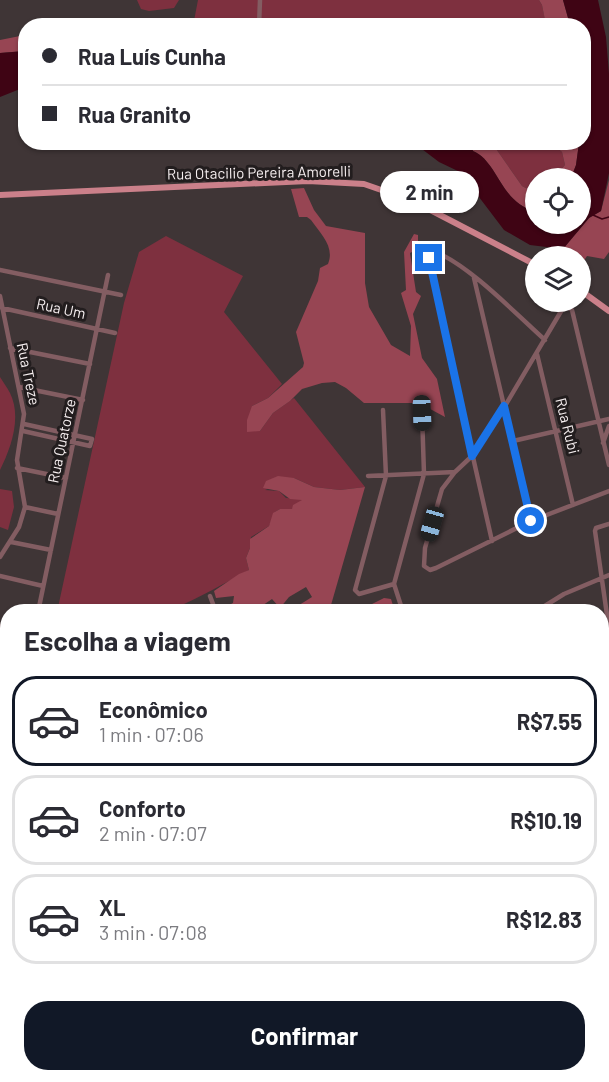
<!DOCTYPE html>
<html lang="pt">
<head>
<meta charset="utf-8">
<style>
	body { margin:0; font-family:Barlow,sans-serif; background:#f2f2f3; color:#2b2b33; height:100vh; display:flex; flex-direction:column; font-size:22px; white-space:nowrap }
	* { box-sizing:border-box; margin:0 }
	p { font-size:20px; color:#7c7c81 }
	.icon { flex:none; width:33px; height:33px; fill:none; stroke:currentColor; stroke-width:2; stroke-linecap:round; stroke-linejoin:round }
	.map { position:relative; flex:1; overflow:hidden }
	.side { position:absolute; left:0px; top:604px; width:609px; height:478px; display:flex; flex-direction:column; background:#fff; border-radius:24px 24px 0 0; box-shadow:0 2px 4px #0004 }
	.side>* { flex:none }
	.hud { position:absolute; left:18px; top:18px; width:573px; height:132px; border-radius:24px; box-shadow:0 2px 4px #0004; display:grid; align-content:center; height:132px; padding:0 24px; background:#fff }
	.controls { position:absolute; left:525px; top:168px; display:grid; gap:12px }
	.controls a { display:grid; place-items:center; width:66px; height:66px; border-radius:50%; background:#fff; box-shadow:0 2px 4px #0004; font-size:30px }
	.end { position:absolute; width:27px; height:27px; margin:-14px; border:8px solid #1a73e8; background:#fff; box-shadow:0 0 0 3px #fff }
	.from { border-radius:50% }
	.bubble { position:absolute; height:42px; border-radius:21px; background:#fff; box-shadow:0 2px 4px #0004; font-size:20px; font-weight:700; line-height:42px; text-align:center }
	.car { position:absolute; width:18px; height:36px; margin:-18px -9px; border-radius:8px; box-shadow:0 0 4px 2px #0007; background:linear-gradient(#222 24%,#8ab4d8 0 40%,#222 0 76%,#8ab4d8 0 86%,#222 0) }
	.hud b { display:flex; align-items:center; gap:21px; height:57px; font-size:22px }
	.hud b+b { border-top:2px solid #e1e1e2 }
	.hud i { width:15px; height:15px; background:#2b2b33 }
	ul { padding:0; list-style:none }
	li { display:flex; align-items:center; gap:18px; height:90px; margin:0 12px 9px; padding:0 12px; border:3px solid #e1e1e2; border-radius:24px }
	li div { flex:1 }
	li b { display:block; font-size:22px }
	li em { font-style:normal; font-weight:700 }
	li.on { border-color:#111827 }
	li>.icon { width:54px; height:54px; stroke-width:1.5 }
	h2 { padding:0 24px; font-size:27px; line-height:72px }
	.action { display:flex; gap:12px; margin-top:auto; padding:12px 24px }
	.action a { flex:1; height:69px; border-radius:24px; background:#111827; color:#fff; font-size:24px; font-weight:700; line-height:69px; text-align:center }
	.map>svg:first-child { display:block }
	.green { fill:#7e303f }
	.forest { fill:#974553 }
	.water { fill:#3f0414 }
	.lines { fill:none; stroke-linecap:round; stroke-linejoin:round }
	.stream { stroke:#3f0414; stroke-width:1.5 }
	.minor { stroke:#835d62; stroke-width:4.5 }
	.major { stroke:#cb808a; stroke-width:6 }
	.route { stroke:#1a73e8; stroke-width:8 }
	.labels { text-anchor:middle; stroke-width:6; stroke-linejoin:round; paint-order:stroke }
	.street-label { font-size:15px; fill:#f7f0f1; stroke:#221d1e }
</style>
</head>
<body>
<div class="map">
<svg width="609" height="1082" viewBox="0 0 609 1082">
	<rect width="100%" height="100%" fill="#3f3536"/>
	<path class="green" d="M137,0H179L174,8L149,11L141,9Z
		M198,0H539L542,5L546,24L193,26Z
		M492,143H551L562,152L565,165L554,177L536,178L535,193L522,186Z
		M166,236L243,276L224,312L282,384L268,398L252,406L260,431L273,413L294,398L365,487L340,490L314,487L294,478L265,490L279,491L286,498L304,499L292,509H280L275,512L269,526L251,537L250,548L246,558L249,570C225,583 201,597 175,608V612H57L124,303L139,252Z
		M0,377C3,382 7,387 10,393C22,417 11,448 0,470Z
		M0,481V489L12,491L14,507L8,530L0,527Z
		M263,1076H408L410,1078L408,1082H283Z"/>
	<path class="forest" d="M539,0H563L570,25H546L542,5Z
		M25,35V51L0,53V40Z
		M470,143H492L522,186L535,193V211C501,204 498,161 473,151Z
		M551,143H579L576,165L571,178H549L554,177L565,165L562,152Z
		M609,180V252L604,259L587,256L581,265L580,256H565L563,249L589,218L601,211Z
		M304,188L314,210L326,226L365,233V283L369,307L391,345L410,356L411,326L401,293L406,290L404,252L414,234L418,235V249L410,253L416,292L421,296L413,314L422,358L437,379L445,417L419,403H364L346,388L335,382L322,383L302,389L290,401L273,413L260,431L247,432V420L252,406L268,398L303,367L304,363L296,332L318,281L320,268L328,264C335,247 321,234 311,220L307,217H299L291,189Z
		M278,476L294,478L314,487L340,490L365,487L329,612H288L312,597L306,587L289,597L280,608L272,599L253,612H219L223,608L233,603L234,596L216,598L214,591L239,574L249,570L246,558L250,548V539L269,526L273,513L280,509H292L293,505L302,500L290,499L279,491L263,488L266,481Z
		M384,598L391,599L395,612H366L370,605Z
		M7,789H8L7,839L0,836V802Z
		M158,1076H263L283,1082H145Z
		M408,1076H449V1082H408L410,1078Z
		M522,1076L596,1082H509Z"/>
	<path class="water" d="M563,0H598L606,37L609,74V173L601,211L589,218L563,249L530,245L504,230L460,172L439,162L414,143H470L473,151C498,161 501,204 535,211L536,224H580V178H571L576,165L579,143L584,142V26L570,25Z
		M25,51V87L0,97V53Z"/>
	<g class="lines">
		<path class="stream" d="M593,215L602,219L609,217"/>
		<path class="minor" d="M259,26L260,0
			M0,270L121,295
			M474,278L531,521
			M0,296L24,414L17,460L25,507L19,527L0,557
			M2,308L115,333
			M10,348L90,364
			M537,354L573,505
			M19,387L83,400
			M383,410L386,476L355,590L359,594L394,584
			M23,431L90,446L92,439L24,424
			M513,441L609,419
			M603,443L609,426
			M609,465L572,310L566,306L563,308L505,406L472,456L455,472L442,489L425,548L424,566L430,570L436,568L531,521L609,491
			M17,468L66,478
			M368,476L455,472
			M25,507L58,514
			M609,524L596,528L595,531L609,629
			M492,541L429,263L430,255L435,252C468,264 517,315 545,340
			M11,542L51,550
			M0,576L43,586
			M394,584L424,474L422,413
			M394,584L403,612
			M210,596L216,612
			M38,612L108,275
			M535,612L564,594L609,575
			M0,626L8,633
			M602,641L609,638
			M0,676L8,682
			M602,682L609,679
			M0,724L8,730
			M602,727L609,725
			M602,773L609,770
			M0,774L4,777L8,774
			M602,815L609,836
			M602,863L609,861
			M0,901L8,891
			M602,908L609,906
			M0,929L8,935
			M602,953L609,951
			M0,976L8,982
			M602,999L609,996
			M0,1021L8,1027
			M602,1023L608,1042
			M11,1076L20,1082
			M73,1076L82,1082
			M0,1080L8,1070
			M110,1082L113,1076"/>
		<path class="major" d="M0,195L308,181L364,184L413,201L536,265
			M580,290L609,311"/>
	</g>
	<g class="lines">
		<path class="route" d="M429,258L472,456L504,406L531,521"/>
	</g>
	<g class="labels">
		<g class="street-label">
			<text transform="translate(259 173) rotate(-1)" y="5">Rua Otacilio Pereira Amorelli</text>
			<text transform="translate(61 309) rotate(12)" y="5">Rua Um</text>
			<text transform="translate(28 374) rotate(78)" y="5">Rua Treze</text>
			<text transform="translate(567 426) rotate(76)" y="5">Rua Rubi</text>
			<text transform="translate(62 441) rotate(-78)" y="5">Rua Quatorze</text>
		</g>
	</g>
</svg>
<div class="controls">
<a><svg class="icon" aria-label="locate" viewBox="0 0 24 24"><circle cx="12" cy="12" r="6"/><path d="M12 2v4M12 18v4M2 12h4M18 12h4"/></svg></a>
<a><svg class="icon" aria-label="layers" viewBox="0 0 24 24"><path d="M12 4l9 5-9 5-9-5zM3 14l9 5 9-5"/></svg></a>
</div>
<i class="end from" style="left:531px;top:521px"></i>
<i class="end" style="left:429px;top:258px"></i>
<div class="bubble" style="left:380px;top:171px;width:99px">2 min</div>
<i class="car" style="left:422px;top:413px;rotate:178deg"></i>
<i class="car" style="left:432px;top:524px;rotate:196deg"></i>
<div class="hud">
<b><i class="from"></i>Rua Luís Cunha</b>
<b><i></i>Rua Granito</b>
</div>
<section class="side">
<h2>Escolha a viagem</h2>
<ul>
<li class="on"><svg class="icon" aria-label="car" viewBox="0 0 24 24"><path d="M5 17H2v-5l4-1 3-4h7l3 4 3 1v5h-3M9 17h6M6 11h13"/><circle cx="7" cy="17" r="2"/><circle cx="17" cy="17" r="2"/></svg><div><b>Econômico</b><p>1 min · 07:06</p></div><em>R$7.55</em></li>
<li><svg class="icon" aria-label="car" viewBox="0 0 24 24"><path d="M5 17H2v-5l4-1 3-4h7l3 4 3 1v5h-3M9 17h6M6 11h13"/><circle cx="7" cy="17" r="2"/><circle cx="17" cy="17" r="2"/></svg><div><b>Conforto</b><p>2 min · 07:07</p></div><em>R$10.19</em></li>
<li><svg class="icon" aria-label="car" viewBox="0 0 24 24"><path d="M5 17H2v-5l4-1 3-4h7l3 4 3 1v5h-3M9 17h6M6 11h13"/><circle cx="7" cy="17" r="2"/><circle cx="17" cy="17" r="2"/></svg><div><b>XL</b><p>3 min · 07:08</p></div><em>R$12.83</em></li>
</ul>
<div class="action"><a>Confirmar</a></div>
</section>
</div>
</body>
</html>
